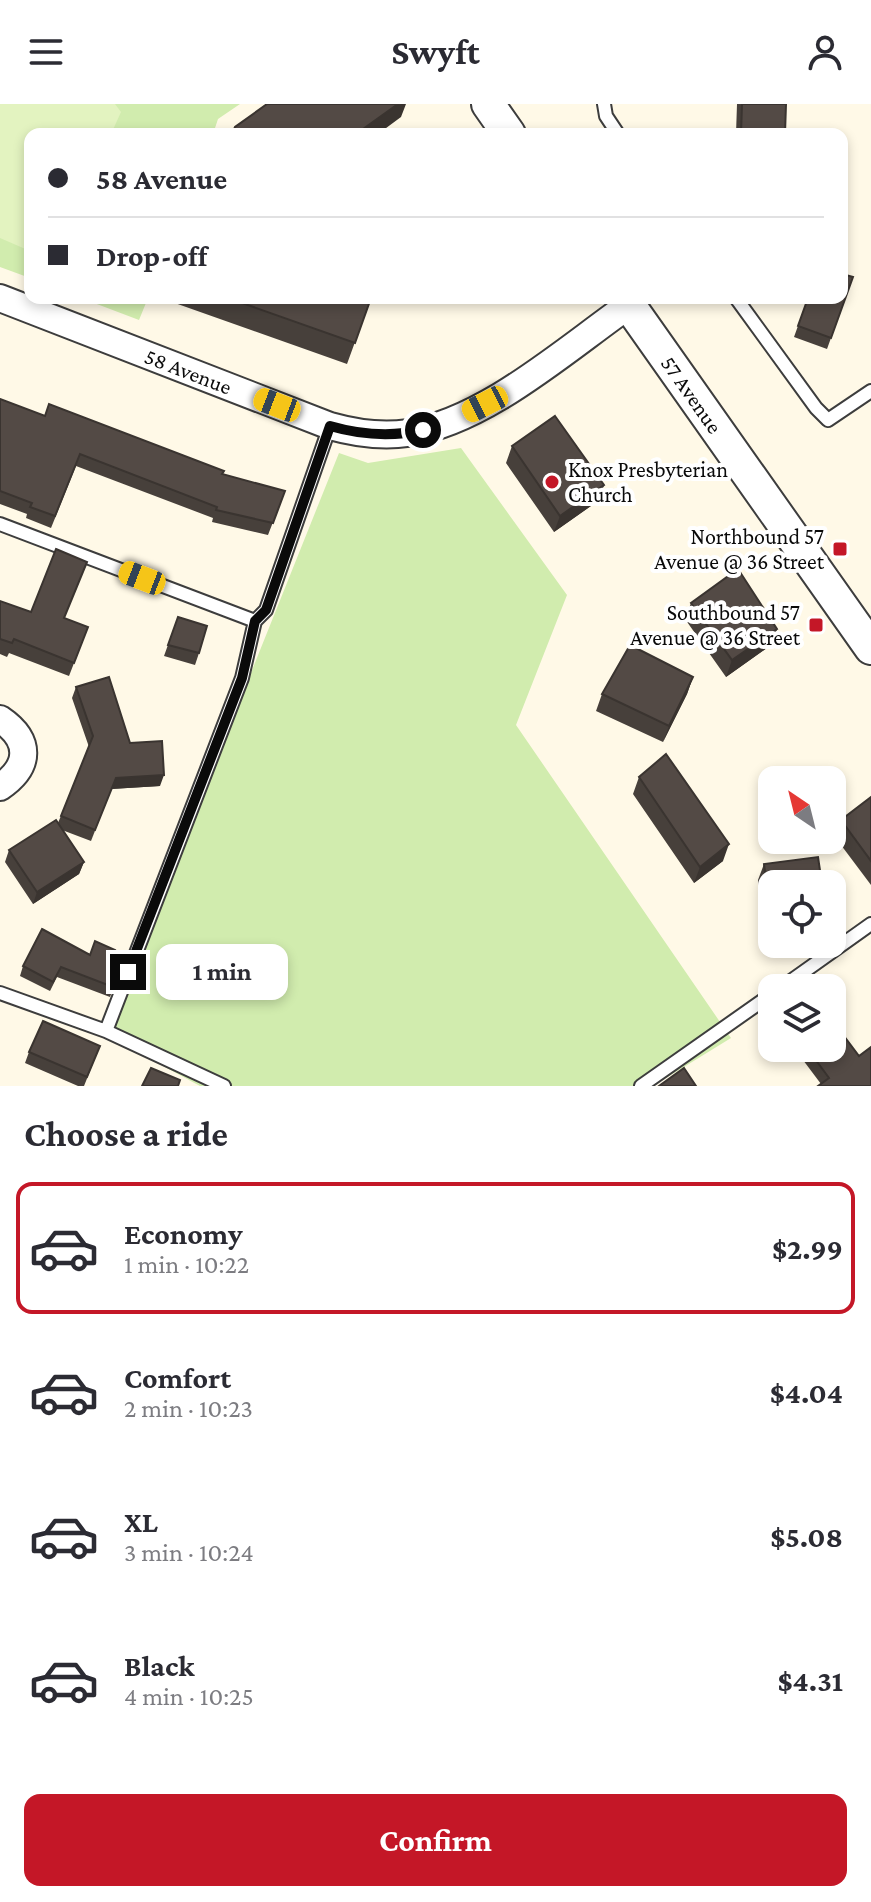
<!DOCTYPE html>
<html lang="en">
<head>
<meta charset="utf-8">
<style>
	body { margin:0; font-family:"Crimson Pro",serif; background:#f2f2f3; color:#2b2b33; height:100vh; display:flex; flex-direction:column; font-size:30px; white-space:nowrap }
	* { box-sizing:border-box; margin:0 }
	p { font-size:26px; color:#7c7c81 }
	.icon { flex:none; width:44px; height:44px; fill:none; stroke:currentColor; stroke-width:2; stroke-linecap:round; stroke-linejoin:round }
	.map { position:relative; height:982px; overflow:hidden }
	.drawer { display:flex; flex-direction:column; background:#fff; flex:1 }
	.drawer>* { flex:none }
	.banner { position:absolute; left:24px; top:24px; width:824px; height:176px; border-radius:16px; box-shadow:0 4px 12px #0003; display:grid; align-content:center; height:176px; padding:0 24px; background:#fff }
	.needle { width:52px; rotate:325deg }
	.controls { position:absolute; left:758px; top:662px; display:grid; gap:16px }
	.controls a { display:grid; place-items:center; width:88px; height:88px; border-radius:16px; background:#fff; box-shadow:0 4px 12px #0003; font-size:40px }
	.end { position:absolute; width:36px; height:36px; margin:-18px; border:10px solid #0a0a0a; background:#fff; box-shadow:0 0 0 4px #fff }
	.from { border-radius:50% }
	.bubble { position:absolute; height:56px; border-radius:16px; background:#fff; box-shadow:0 4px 12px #0003; font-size:26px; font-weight:700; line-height:56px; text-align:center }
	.car { position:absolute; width:24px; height:48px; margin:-24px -12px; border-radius:10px; box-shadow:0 0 6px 2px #0007; background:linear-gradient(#f5c518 24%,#345 0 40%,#f5c518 0 76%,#345 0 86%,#f5c518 0) }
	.banner b { display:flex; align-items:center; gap:28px; height:76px; font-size:30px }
	.banner b+b { border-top:2px solid #e1e1e2 }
	.banner i { width:20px; height:20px; background:#2b2b33 }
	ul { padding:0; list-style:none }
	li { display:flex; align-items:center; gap:24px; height:132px; margin:0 16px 12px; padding:0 8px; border:4px solid transparent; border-radius:16px }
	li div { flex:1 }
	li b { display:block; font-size:30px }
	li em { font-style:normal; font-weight:700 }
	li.on { border-color:#c41727 }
	li>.icon { width:72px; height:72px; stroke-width:1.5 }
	h2 { padding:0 24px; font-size:36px; line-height:96px }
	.primary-button { display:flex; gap:16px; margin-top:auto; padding:16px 24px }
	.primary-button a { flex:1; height:92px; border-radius:16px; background:#c41727; color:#fff; font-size:32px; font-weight:700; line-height:92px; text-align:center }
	header { display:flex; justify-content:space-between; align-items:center; height:104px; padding:0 24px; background:#fff; font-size:36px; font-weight:700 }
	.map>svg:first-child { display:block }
	.green { fill:#d1ecae }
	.pitch { fill:#e3f3c0 }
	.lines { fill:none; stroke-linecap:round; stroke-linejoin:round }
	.service-casing { stroke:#3d3d3d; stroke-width:16 }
	.minor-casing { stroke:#3d3d3d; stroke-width:30 }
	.tertiary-casing { stroke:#3d3d3d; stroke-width:36 }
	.service { stroke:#fff; stroke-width:12 }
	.minor { stroke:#fff; stroke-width:26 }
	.tertiary { stroke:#fff; stroke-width:32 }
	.wall { fill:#47403b }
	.shaded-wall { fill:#3a3430 }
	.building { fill:#534a45; stroke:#3a3430; stroke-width:2 }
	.route { stroke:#0a0a0a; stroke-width:10 }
	.poi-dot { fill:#c41727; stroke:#fff; stroke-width:3 }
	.labels { text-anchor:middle; stroke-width:8; stroke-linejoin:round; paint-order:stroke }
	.street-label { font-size:22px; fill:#0a0a0a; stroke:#fff }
	.poi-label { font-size:22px; fill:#0a0a0a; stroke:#fff; text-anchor:end }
</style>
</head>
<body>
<header><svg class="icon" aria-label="menu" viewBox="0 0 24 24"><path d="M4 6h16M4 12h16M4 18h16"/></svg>Swyft<svg class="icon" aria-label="person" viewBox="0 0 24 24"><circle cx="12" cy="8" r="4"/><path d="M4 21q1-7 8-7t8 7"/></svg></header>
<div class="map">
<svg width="871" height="982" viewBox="0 0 871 982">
	<rect width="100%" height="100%" fill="#fff9e7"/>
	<path class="green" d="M0,0H240L218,15L213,30H30V174L0,163Z
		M81,194H148L139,216Z
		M461,344L567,491L516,621L731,934L653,982H200L106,931L339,349L368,359Z"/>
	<path class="pitch" d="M0,0H115L121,8L111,30H30V147L0,134Z"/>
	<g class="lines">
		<g class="service-casing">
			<path id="service" d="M604,0L606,12L618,30
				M736,194L816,304L828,316L871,287
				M0,420L255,517
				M781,884L871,820
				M0,889L106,927L224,982
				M106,927L242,574L255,517L266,506L330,322
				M641,982L772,890"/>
		</g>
		<g class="minor-casing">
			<g id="minor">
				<path id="s1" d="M0,194L330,322C355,329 382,333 408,329C485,318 566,245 629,201"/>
				<path d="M0,615C31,636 31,662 0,683"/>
			</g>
		</g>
		<g class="tertiary-casing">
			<g id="tertiary">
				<path d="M488,0L509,30"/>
				<path id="s2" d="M624,194L871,544"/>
			</g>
		</g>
		<use href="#service" class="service"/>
		<use href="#minor" class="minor"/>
		<use href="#tertiary" class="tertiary"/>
	</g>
	<path class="wall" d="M737,0H786L785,30H736Z
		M853,173L827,245L794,233L808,194Z
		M173,194H371L347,260L172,198Z
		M0,295L45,312L222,370L285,387L268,431L212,418L213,414L76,362L51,424L26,414L27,410L0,400Z
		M512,342L604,381L598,397L554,428L506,359Z
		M0,497L31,508L65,515L88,523L69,572L9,549L7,553L0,550Z
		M691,499L777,525L771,541L726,573L685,515Z
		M178,513L199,549L195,561L164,552Z
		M693,573L687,590L663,638L596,607L602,590Z
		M76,583L130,639L160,682L111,685L91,737L62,726L84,758L79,770L33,800L5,758L9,746L58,719L89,643L72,594Z
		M639,673L723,757L694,779L633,690Z
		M871,693V781L835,733L841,716Z
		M764,760L772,780V840H804L767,848L758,776Z
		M110,861L120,866L110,893L57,873L50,887L20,872L23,862Z
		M100,942L84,982H78L25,959L29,948Z
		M794,944H832L859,952L821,980Z"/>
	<path class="shaded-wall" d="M398,0H406L401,13L378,30H356Z
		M604,381L598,397L554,428L560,412Z
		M777,525L771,541L726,573L732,556Z
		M693,573L687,590L663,638L669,622Z
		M164,671L160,682L111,685L91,737L116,674Z
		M729,740L723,757L694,779L700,763Z
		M84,758L79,770L33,800L37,788Z
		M772,835V840H804L767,848Z"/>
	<path class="building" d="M267,0H398L356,30H232L235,23Z
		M742,0H786L785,30H741Z
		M842,170L853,173L831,234L798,222L808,194H842Z
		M228,194H371L355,239Z
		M0,295L45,312L49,300L224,367L222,370L285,387L273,419L216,406L217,403L80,350L55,412L30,403L32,399L0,387Z
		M555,312L604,381L560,412L512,342Z
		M56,445L87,458L64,514L88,523L74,559L14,535L12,539L0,535V497L31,508Z
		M738,465L777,525L732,556L691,499Z
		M178,513L207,522L199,549L168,541Z
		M630,541L693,573L669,622L602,590Z
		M109,573L130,639L162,637L164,671L116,674L95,726L61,712L93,632L76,583Z
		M666,650L729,740L700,763L639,673Z
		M871,693V757L841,716Z
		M56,716L84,758L37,788L9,746Z
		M818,753L822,780H772V822L764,760Z
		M42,825L90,851L95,837L115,846L109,861L120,866L113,883L61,863L53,878L23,862Z
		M832,916L859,952L871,943V982H818L829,974L807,944H832Z
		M43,917L100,942L87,973L29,948Z
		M151,964L180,976L178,982H142Z
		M684,964L696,982H659Z"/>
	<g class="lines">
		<path class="route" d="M128,868L242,574L255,517L266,506L330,322C361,331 392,333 423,326"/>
	</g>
	<g class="poi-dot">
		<circle cx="552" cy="378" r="8"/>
		<rect x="832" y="437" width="16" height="16" rx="4"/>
		<rect x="808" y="513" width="16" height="16" rx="4"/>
	</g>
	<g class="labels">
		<g class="street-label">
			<text dy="8" stroke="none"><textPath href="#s1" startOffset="202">58 Avenue</textPath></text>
			<text dy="8" stroke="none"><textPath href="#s2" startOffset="118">57 Avenue</textPath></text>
		</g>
		<g class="poi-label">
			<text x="568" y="373" text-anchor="start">Knox Presbyterian<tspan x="568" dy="25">Church</tspan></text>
			<text x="824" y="440">Northbound 57<tspan x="824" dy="25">Avenue @ 36 Street</tspan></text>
			<text x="800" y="516">Southbound 57<tspan x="800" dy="25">Avenue @ 36 Street</tspan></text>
		</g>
	</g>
</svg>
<div class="controls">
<a><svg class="needle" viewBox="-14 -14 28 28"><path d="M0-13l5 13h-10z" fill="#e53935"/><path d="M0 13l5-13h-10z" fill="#7c7c81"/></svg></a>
<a><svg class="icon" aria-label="locate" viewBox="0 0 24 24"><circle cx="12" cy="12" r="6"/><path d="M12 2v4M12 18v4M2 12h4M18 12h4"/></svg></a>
<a><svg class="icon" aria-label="layers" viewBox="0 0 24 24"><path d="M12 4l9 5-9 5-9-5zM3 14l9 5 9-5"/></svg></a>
</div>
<i class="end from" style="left:423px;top:326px"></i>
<i class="end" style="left:128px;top:868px"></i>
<div class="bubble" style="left:156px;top:840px;width:132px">1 min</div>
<i class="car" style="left:485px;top:300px;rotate:243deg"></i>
<i class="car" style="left:277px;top:301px;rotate:291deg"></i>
<i class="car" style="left:142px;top:474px;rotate:291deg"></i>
<div class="banner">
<b><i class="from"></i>58 Avenue</b>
<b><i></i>Drop-off</b>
</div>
</div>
<section class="drawer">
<h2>Choose a ride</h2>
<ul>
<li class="on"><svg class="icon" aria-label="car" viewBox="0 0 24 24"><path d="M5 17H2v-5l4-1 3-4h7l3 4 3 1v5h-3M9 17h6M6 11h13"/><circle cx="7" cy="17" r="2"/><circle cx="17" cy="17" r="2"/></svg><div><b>Economy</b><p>1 min · 10:22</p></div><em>$2.99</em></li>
<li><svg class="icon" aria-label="car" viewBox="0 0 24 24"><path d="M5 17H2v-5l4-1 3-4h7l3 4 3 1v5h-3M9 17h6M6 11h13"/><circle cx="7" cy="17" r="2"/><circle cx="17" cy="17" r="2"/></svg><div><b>Comfort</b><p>2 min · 10:23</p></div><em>$4.04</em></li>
<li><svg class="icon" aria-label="car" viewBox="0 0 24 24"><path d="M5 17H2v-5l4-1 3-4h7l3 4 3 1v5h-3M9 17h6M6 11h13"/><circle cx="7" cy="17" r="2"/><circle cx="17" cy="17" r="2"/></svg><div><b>XL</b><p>3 min · 10:24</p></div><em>$5.08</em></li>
<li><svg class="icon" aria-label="car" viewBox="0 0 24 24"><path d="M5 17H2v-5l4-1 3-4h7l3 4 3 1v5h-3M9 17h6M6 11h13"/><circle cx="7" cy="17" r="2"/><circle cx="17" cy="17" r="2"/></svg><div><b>Black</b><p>4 min · 10:25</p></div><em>$4.31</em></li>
</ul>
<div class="primary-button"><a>Confirm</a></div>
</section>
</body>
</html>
